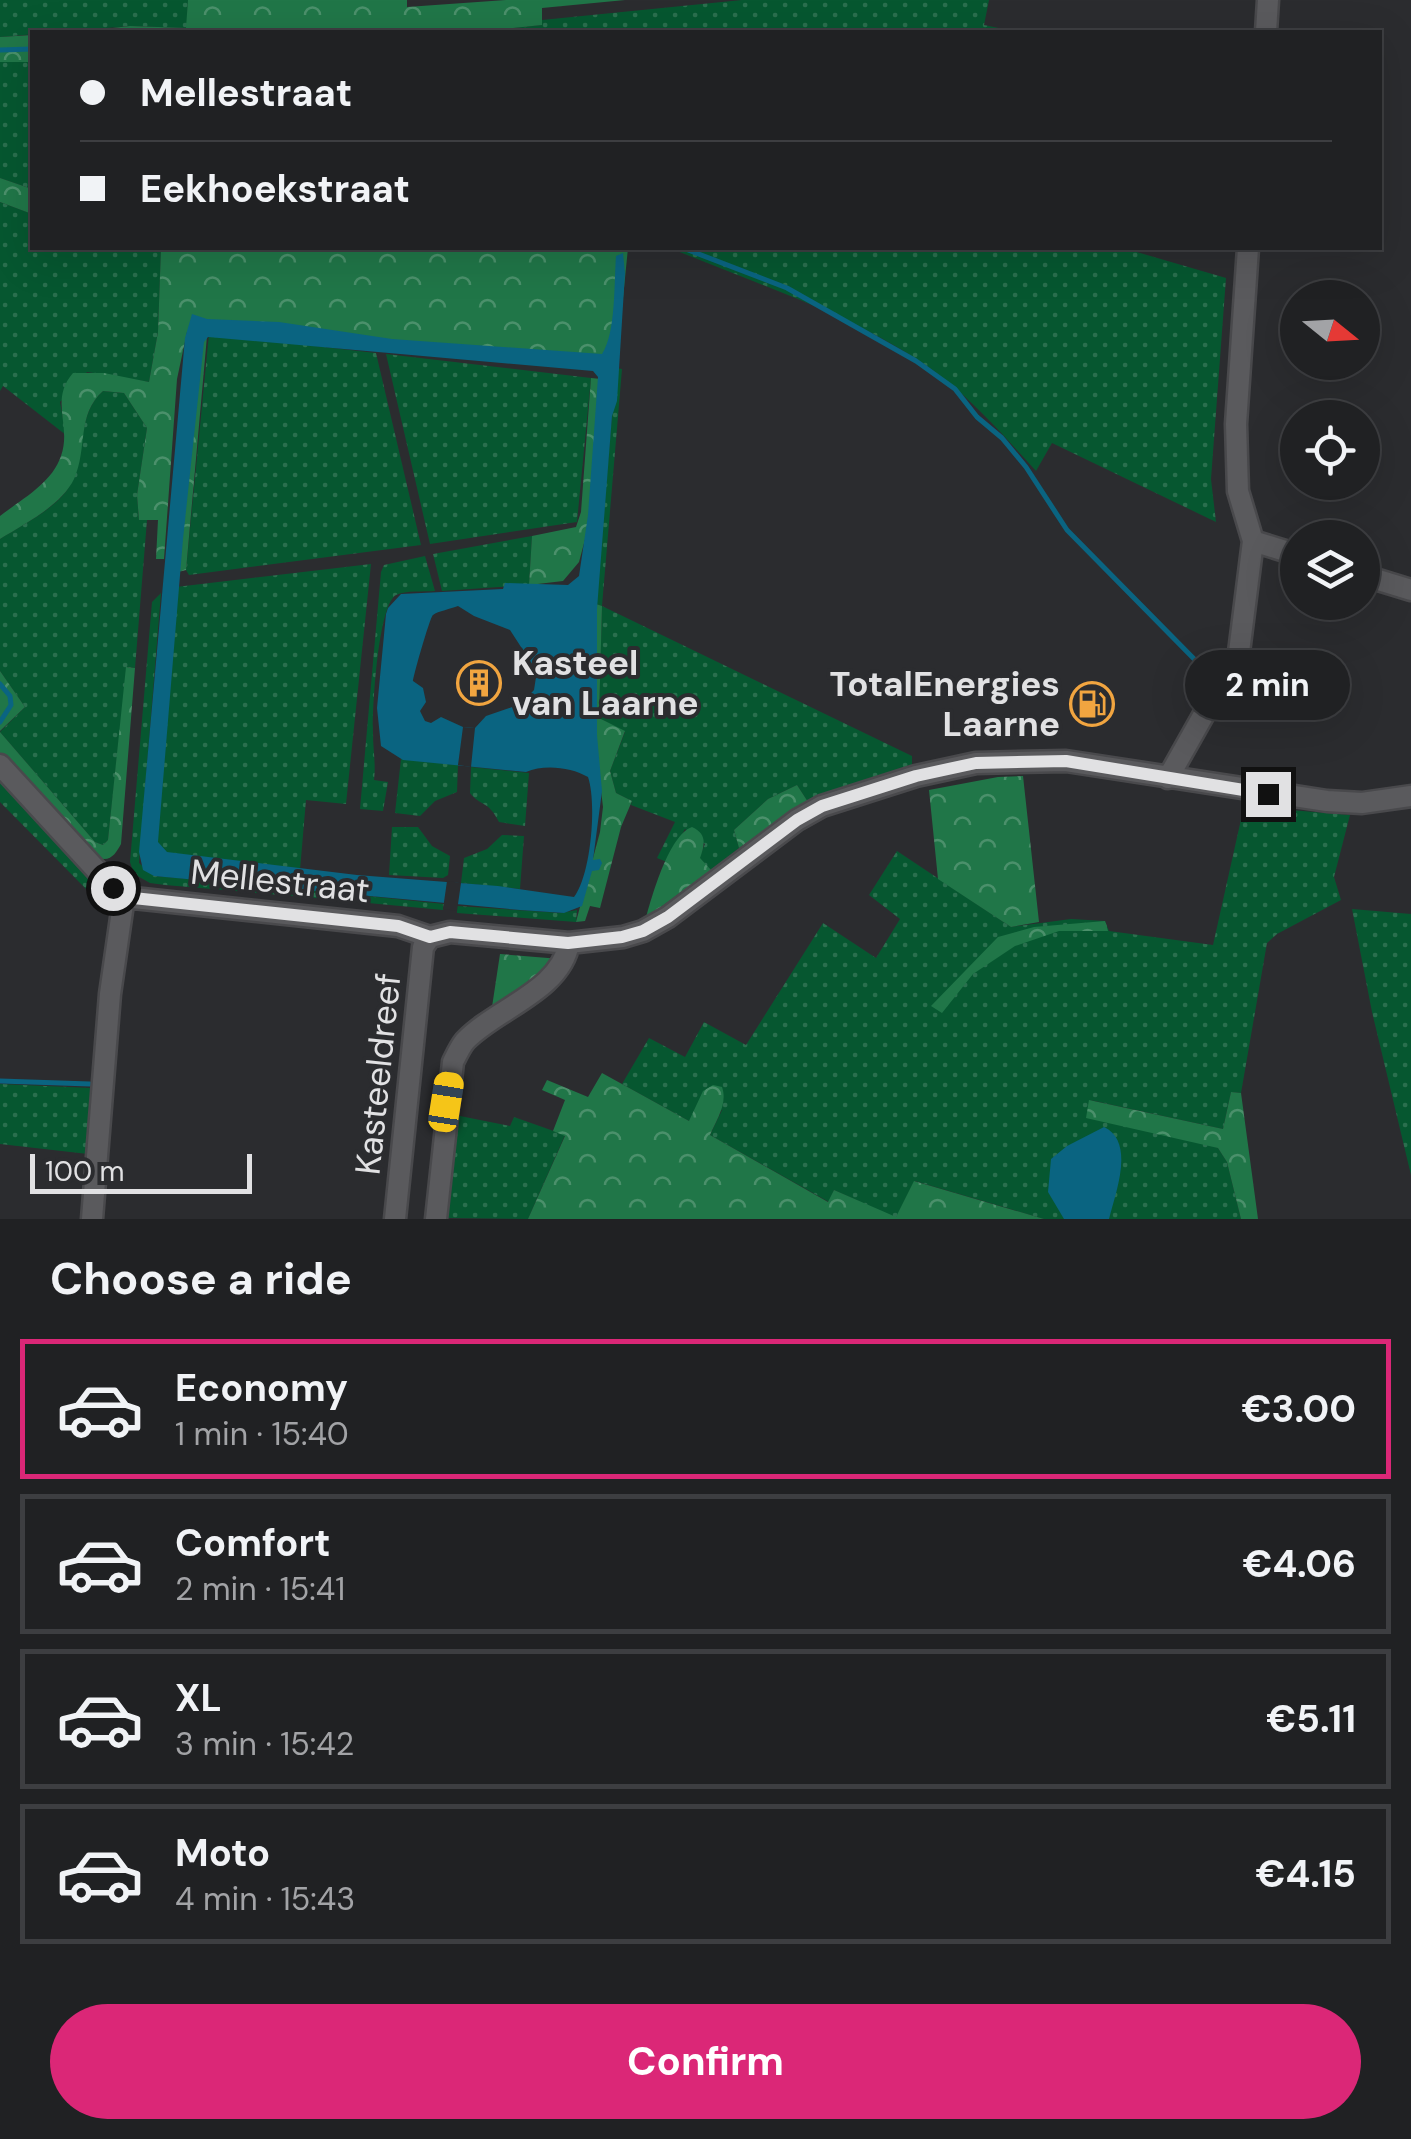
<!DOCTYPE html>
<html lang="en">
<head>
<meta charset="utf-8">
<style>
	body { margin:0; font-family:"DM Sans",sans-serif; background:#2d2e30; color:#f1f3f6; height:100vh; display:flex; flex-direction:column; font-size:38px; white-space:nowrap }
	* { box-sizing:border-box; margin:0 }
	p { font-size:32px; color:#a2a3a6 }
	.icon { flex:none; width:55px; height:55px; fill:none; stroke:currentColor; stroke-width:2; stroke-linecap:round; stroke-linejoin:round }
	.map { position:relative; height:1219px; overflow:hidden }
	.panel { display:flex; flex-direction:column; background:#202123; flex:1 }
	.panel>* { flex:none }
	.banner { position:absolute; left:30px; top:30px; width:1352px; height:220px; border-radius:0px; box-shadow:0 10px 40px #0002,0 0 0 2px #3d3e41; display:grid; align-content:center; height:220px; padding:0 50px; background:#202123 }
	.needle { width:65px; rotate:108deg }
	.fabs { position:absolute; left:1280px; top:280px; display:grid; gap:20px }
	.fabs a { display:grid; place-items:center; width:100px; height:100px; border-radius:50%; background:#202123; box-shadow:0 10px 40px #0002,0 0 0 2px #3d3e41; font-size:50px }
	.scale { position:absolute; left:30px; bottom:25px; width:222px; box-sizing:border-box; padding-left:10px; border:5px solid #e1e1e3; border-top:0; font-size:28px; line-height:35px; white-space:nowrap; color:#e1e1e3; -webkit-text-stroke:8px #2b2c2f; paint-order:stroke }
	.end { position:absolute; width:45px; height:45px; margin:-22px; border:12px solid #e1e1e3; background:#111; box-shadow:0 0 0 5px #111 }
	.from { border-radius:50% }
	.bubble { position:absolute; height:70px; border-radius:35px; background:#202123; box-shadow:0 10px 40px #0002,0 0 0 2px #3d3e41; font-size:32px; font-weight:700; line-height:70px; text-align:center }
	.car { position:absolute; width:30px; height:60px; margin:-30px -15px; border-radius:12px; box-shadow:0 0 8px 2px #0007; background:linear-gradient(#f5c518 24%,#345 0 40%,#f5c518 0 76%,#345 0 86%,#f5c518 0) }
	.banner b { display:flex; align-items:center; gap:35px; height:95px; font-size:38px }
	.banner b+b { border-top:2px solid #3d3e41 }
	.banner i { width:25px; height:25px; background:#f1f3f6 }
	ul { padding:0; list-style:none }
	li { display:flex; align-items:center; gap:30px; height:140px; margin:0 20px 15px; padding:0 30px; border:5px solid #3d3e41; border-radius:0px }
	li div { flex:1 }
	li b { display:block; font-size:38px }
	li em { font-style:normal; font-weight:700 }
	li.active { border-color:#db2777 }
	li>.icon { width:90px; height:90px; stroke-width:1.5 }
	h2 { padding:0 50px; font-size:45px; line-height:120px }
	.cta { display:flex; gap:20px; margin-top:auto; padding:20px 50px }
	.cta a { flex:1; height:115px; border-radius:60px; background:#db2777; color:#fff; font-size:40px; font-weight:700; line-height:115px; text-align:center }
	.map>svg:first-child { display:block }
	.grass { fill:url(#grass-dots) }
	.forest { fill:url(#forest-crowns) }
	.water { fill:#0a6481; fill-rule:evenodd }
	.pier { fill:#2b2c2f }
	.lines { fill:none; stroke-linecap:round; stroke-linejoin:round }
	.stream { stroke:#0a6481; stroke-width:5 }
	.minor-casing { stroke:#49494c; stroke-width:25 }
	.minor { stroke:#5a5a5d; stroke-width:20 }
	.route { stroke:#e1e1e3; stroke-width:12 }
	.labels { text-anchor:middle; stroke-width:8; stroke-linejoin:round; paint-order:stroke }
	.poi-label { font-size:35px; font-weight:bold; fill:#e1e1e3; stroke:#2b2c2f; text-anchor:start }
	.street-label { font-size:35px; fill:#e1e1e3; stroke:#2b2c2f }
</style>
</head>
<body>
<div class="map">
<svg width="1411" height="1219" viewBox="0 0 1411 1219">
	<defs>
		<pattern id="grass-dots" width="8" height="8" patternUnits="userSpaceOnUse" patternTransform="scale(2.5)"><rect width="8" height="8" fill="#065730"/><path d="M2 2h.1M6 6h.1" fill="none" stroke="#2a6f4e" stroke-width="1.8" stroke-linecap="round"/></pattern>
		<pattern id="forest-crowns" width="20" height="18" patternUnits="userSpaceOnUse" patternTransform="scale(2.5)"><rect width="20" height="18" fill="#207648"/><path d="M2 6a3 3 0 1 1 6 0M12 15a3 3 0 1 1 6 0" fill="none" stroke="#4b906b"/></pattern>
	</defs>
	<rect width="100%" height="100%" fill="#2b2c2f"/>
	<path class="grass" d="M0,0H188L187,28L130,26L0,37Z
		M742,0H989L984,25L1018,32H475L542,25V20Z
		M0,62H32V189L0,178Z
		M0,202L32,214V248H161L158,332L149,382L87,372L60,402L66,435L3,386L0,391Z
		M670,248H1123L1226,278L1211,479L1216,522L1052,443L1036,471C1007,439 977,405 943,378C873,322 754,283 670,248Z
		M209,334L376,353L421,545L189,575L186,570Z
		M386,354L591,378L577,522L430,544Z
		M616,368L622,369L602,606L912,756V767L808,802L797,785L768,799L734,830L739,848L711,870L699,858L705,844L685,829L667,862L657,858L675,822L631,805L632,801L616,793L610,771L625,732L599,718L602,606L596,604Z
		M103,391L124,393L147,428L137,495L139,520H147L135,668L127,667L108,840L103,845L95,842L0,732L25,707L0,671V539C23,524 63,506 73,479C85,449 78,413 103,391Z
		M532,536L529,585L442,591L433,554Z
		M425,556L435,591C424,592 406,590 396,595C378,605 372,710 373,733C373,750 376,764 374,780L388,782L383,811L360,809L381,572L384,565Z
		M371,564L346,804L306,800L300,870L162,855L155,847L176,587Z
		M161,593L139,863L154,876L340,892V900L165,885L150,883L134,874L130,862L152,602Z
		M401,759L458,765L457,792L435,801L420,816L395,813Z
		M471,767L529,773L525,826L499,822C488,800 481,807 470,793Z
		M0,778L94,882L86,889L0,802Z
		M1244,806L1350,815L1334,877L1341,900L1277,934L1267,943L1241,1093L1231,1092L1223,1129L1090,1100L1218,1148L1227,1162L1241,1219H1044L915,1181L896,1218L834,1190L829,1202L710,1135L722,1110L689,1121L622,1084L649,1038L685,1057L704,1022L746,1045L823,923L876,958L900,919L869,895L897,851L1011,927L1071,919L1105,921L1109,931L1213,945Z
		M392,827H418L432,846L450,856L448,875L443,878L389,875Z
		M502,835L524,836L520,889L461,883L464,858L487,849Z
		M348,894L444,904L443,910L347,901Z
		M457,906L561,913L577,910L576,922L457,913Z
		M1352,909L1411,914V1175L1372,1012Z
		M0,1084L92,1088L88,1154L0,1144Z
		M455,1115L510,1126L514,1117L565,1135L528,1219L447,1218Z"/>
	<path class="forest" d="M188,0H407V7L506,0H625L542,8V25L475,32H77L130,26L186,28Z
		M32,35V62H0V37Z
		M0,178L32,189V214L0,202Z
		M161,248H628L616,368L187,332L177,379L164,559H156L158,520H139L137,495L147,428L124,393L103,391C76,415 88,448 74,479C61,506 24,524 0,539V516C22,499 52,483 61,456C72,425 49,401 73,373H104L149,382L158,332Z
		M207,336L186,570L178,572L202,340Z
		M591,378L601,379L588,528L579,562L563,581L529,585L532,536L576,527L581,512Z
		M596,604L602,606L599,718L625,731L610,771L616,793L632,801L621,827L600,908L590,906L585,921L576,922L600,832L603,807L591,705Z
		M126,667L135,668L121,844C117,851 113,859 104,859C90,859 14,769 0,753V732L95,842L103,845L108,840Z
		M0,671L25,707L0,731Z
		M1023,776L1039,922L1011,927L938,879L929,790L998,777Z
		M797,785L808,802L739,848L734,830L768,799Z
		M692,827C707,834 705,844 700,858L711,870L646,918C652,896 669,835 692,827Z
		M1105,921L1108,931H1059L1015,946L973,974L942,1013L931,1006L998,937L1034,927Z
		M500,954L560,959L548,975L492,1007Z
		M602,1073L689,1121L703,1091L713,1085L722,1087C728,1104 716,1120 710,1135L828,1202L834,1190L896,1217L914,1181L1044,1219H528L565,1136L553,1131L565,1100L542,1090L547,1080L588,1097Z
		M1231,1092L1241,1093L1258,1219H1241L1227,1162L1218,1148L1086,1118L1089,1100L1223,1129Z"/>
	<path class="water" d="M623,253L625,273L617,401L612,416L597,609V735L602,791L593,860L600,859L602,863L599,870L592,871L582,906L564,913L520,910L154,876L143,870L139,852L185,338L192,314L207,319L279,322L392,339L602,354C616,333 614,283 616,256ZM208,337L593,371L598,377L588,515L579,576L568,585L505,583L503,589L401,594L388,608L386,614L377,708L381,746L403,760L526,772C544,764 571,767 588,777C597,803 591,875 574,897L498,886L357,875L167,852L158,842L183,539L204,342ZM458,606L474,616L510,630L532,664L536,677L534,690L521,704L486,716L475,728L463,727L441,717L431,723L425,721L420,711L426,702L423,688L413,681C414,674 430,617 433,615C438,611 451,609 458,606Z
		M1104,1127C1136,1142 1115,1194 1109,1219H1064L1048,1192L1051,1159L1067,1146Z"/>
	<path class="pier" d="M463,727L475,728L471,767L458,765Z
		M447,881L461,883L457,911L443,909Z"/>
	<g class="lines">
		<path class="stream" d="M0,50L32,49
			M683,248L787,288L916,361L955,389L977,417L1002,438L1026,467L1067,530L1204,669
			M0,684L10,696L11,705L0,722
			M0,1081L90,1084"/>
		<g class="minor-casing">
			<path id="minor" d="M1266,32L1268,0
				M1253,541L1298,555
				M1362,575L1411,590
				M0,765L113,888L124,897L398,926L430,937
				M1168,778L1239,652L1253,541L1238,491L1236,424L1248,248
				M430,937L450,932L569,943L623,937L643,931L668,917L797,820L822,806L916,776L976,763L1066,761L1327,801L1362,803L1411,796
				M92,1219L110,994L124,897
				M395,1219L423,947L430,937
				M436,1219L453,1062C456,1056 460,1047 465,1041C495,1009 561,991 569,943"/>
		</g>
		<use href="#minor" class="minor"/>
	</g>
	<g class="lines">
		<path class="route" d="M113,888L124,897L398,926L430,937L450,932L568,943L622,937L643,931L668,917L797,820L822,806L916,776L976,763L1066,761L1268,794"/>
	</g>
	<defs>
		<g id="building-ring" transform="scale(2.25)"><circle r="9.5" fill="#2b2c2f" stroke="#f1a540" stroke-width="1.5"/><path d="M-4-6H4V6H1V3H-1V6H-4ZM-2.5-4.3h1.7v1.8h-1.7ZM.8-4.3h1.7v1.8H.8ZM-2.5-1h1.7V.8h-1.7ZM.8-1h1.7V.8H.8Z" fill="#f1a540"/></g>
		<g id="fuel-ring" transform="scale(2.25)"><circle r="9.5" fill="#2b2c2f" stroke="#f1a540" stroke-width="1.5"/><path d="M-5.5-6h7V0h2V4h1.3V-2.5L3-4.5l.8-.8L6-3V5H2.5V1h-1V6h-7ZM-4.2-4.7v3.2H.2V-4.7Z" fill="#f1a540"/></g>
	</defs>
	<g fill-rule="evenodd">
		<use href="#building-ring" x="479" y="683"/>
		<use href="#fuel-ring" x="1092" y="704"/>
	</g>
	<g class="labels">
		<g class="poi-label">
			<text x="512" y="675">Kasteel<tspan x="512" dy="40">van Laarne</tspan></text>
			<text x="1060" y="696" text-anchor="end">TotalEnergies<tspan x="1060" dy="40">Laarne</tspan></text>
		</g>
		<g class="street-label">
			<text transform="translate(280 881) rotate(6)" y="12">Mellestraat</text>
			<text transform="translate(378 1074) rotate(-84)" y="12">Kasteeldreef</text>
		</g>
	</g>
</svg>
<div class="fabs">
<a><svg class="needle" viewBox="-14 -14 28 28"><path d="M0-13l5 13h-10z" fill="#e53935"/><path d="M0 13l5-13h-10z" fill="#a2a3a6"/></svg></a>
<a><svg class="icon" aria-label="locate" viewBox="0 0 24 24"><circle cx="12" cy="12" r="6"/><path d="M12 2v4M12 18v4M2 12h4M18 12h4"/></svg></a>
<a><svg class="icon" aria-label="layers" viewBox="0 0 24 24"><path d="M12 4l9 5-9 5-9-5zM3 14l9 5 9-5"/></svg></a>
</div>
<div class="scale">100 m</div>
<i class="end from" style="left:113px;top:888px"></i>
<i class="end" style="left:1268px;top:794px"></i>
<div class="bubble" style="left:1185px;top:650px;width:165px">2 min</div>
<i class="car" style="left:446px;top:1102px;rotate:9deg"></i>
<div class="banner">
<b><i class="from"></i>Mellestraat</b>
<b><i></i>Eekhoekstraat</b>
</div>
</div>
<section class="panel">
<h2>Choose a ride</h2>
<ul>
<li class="active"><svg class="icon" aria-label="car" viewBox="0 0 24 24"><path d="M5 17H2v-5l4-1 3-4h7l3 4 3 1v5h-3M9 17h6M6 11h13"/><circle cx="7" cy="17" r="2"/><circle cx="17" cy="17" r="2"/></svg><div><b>Economy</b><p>1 min · 15:40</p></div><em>€3.00</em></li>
<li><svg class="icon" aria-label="car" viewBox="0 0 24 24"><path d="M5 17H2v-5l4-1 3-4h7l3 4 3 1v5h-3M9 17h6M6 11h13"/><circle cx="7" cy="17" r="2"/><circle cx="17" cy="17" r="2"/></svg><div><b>Comfort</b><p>2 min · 15:41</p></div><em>€4.06</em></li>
<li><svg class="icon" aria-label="car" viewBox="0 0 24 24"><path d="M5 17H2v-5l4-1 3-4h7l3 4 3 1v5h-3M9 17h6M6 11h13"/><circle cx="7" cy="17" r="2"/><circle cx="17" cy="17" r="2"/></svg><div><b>XL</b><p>3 min · 15:42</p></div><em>€5.11</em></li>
<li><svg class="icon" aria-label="car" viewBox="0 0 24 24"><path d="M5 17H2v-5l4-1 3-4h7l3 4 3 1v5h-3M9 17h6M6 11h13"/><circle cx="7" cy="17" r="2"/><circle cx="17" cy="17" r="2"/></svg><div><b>Moto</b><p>4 min · 15:43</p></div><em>€4.15</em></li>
</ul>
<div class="cta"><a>Confirm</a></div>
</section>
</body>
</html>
